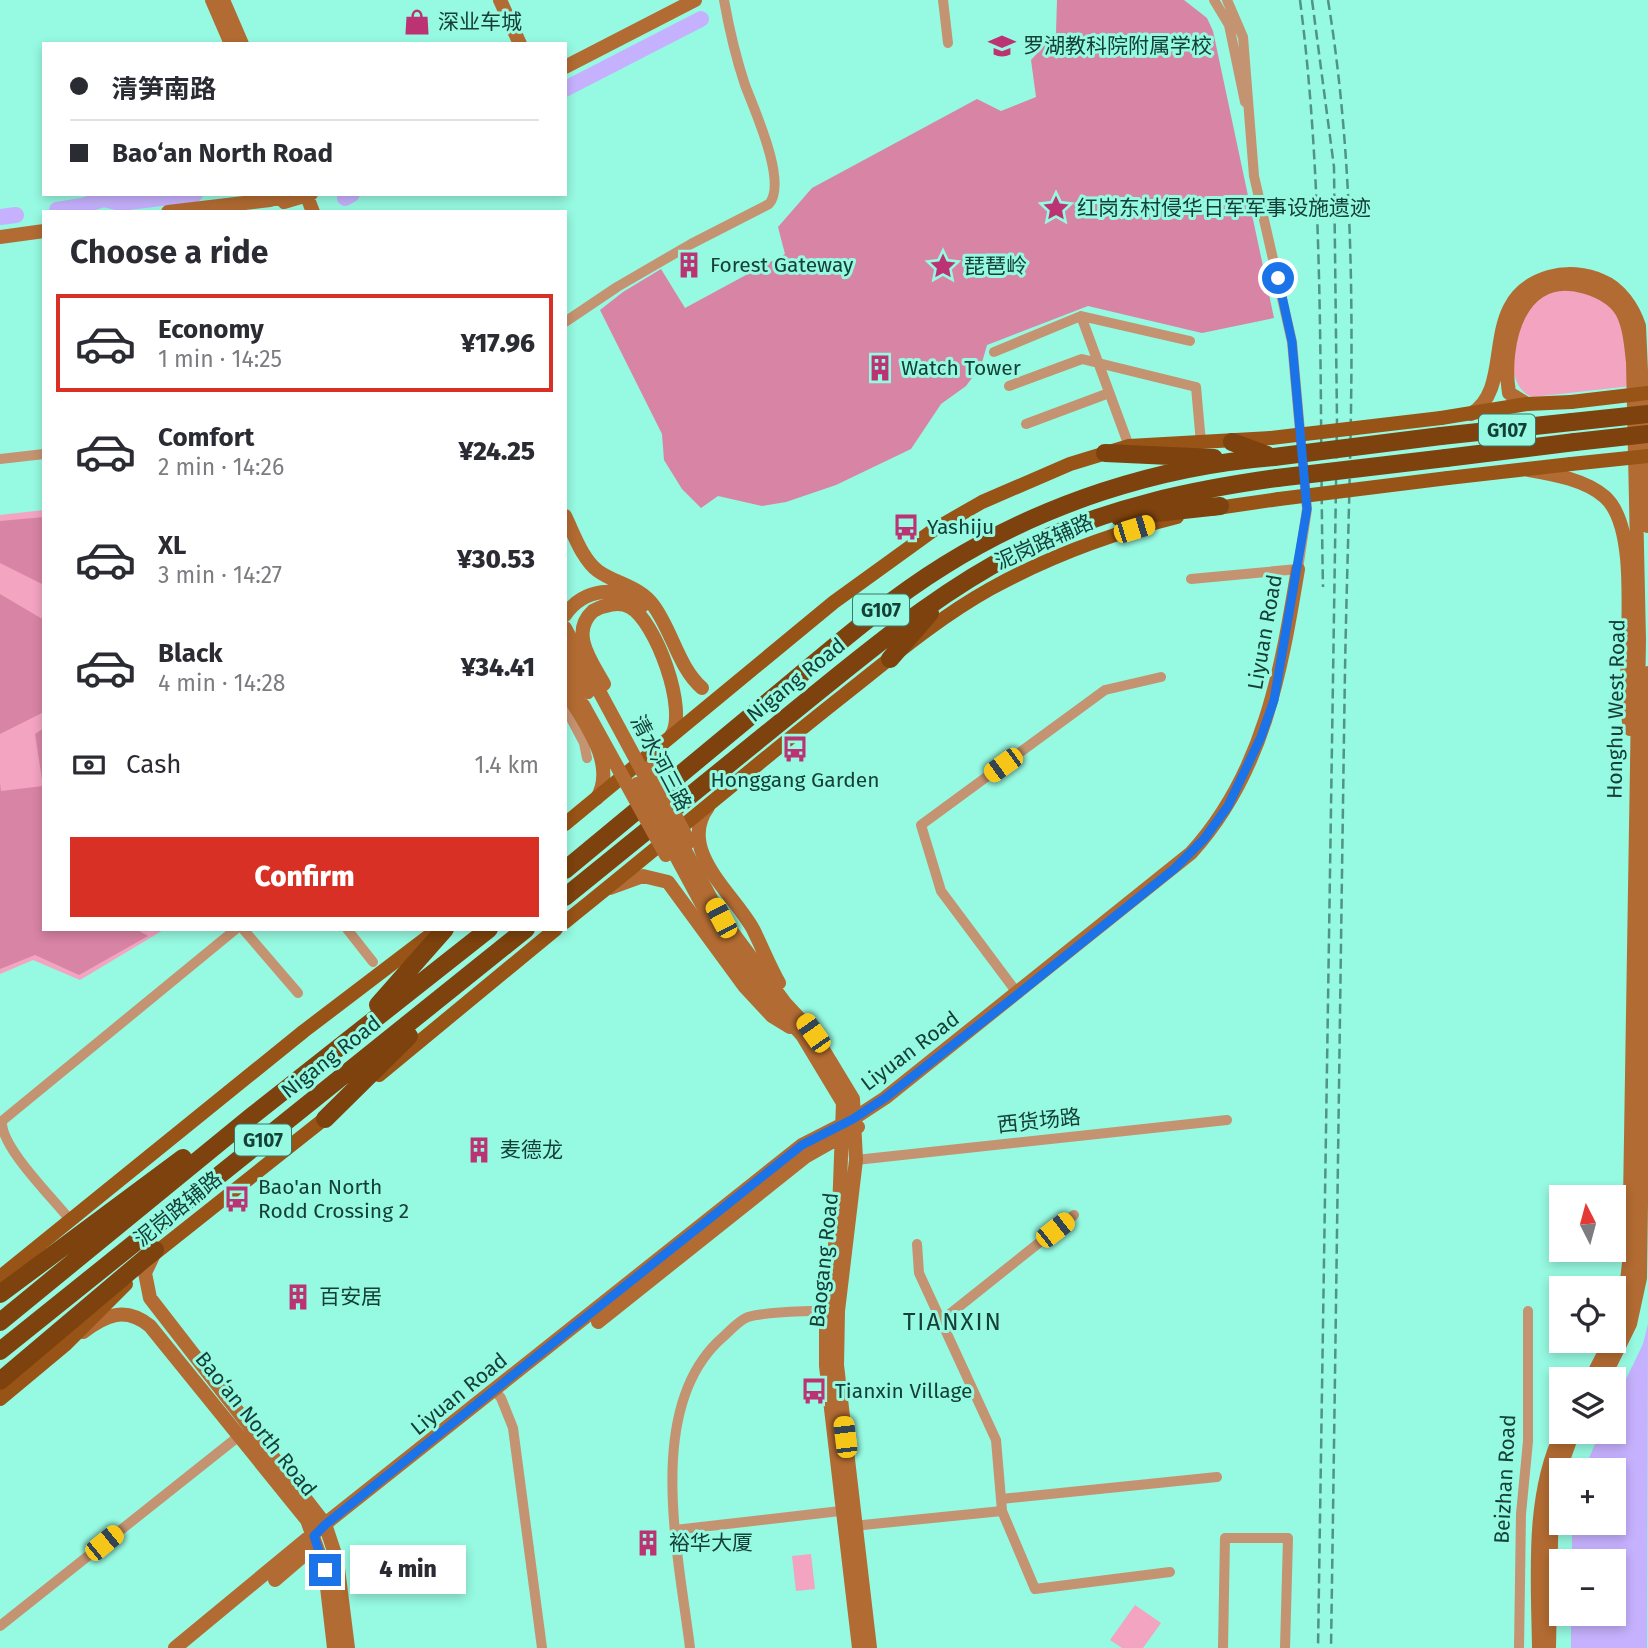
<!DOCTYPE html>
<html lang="en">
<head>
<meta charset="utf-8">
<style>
	body { margin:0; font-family:"Fira Sans","Noto Sans SC",sans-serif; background:#f7f7f7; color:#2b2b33; height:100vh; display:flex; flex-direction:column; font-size:26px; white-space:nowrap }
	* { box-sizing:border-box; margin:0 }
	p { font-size:23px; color:#7c7c81 }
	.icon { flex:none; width:38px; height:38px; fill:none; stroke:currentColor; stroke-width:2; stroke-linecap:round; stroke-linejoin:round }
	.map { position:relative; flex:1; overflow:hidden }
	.sheet { position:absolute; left:42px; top:210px; width:525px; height:721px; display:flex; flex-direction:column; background:#fff; border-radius:0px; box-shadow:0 4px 10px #0003 }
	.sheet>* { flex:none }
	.hud { position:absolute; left:42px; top:42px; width:525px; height:154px; border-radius:0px; box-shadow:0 4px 10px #0003; display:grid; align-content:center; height:154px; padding:0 28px; background:#fff }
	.needle { width:46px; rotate:354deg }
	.controls { position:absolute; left:1549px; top:1185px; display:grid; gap:14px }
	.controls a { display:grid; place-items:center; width:77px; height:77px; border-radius:0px; background:#fff; box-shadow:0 4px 10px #0003; font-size:35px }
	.end { position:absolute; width:32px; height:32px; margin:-16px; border:9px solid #1a73e8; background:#fff; box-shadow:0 0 0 4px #fff }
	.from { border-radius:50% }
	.bubble { position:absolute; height:49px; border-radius:0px; background:#fff; box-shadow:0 4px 10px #0003; font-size:23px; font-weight:800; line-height:49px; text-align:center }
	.car { position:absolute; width:21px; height:42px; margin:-21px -10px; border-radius:9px; box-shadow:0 0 5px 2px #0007; background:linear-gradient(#f5c518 24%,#345 0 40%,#f5c518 0 76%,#345 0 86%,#f5c518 0) }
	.hud b { display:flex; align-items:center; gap:24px; height:66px; font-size:26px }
	.hud b+b { border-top:2px solid #e1e1e2 }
	.hud i { width:18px; height:18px; background:#2b2b33 }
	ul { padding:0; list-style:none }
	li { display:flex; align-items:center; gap:21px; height:98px; margin:0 14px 10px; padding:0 14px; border:4px solid transparent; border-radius:0px }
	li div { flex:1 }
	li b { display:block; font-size:26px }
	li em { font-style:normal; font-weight:800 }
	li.selected { border-color:#d93025 }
	li>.icon { width:63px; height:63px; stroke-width:1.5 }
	h2 { padding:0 28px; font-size:32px; line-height:84px }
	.pay { display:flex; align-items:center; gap:18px; height:77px; padding:0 28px; font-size:26px }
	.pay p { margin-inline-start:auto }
	.action { display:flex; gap:14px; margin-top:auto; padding:14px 28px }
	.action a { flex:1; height:80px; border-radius:0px; background:#d93025; color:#fff; font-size:28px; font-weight:800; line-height:80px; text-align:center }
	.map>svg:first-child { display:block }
	.green { fill:#f3a4c0 }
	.forest { fill:#d884a4 }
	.water { fill:#c6b1fe }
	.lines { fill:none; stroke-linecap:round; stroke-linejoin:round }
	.river { stroke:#c6b1fe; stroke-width:16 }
	.street { stroke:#c49371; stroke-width:10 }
	.secondary { stroke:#b26b32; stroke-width:14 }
	.primary { stroke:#985316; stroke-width:14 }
	.highway { stroke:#7d420d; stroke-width:18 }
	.rail { stroke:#4f9484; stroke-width:2.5; stroke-dasharray:10 5; stroke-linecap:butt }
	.secondary-bridge { stroke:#b26b32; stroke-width:14 }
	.primary-bridge { stroke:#985316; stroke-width:14 }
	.highway-bridge { stroke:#7d420d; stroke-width:18 }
	.route { stroke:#1a73e8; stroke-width:9 }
	.labels { text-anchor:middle; stroke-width:6; stroke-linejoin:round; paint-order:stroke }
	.shield { fill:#96f9e1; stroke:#3c786a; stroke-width:2 }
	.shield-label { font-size:19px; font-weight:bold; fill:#154037 }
	.poi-label { font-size:21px; fill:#154037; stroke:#96f9e1; text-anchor:start }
	.street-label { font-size:21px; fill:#154037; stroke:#96f9e1 }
	.quarter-label { font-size:24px; letter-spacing:2px; fill:#154037; stroke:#96f9e1 }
</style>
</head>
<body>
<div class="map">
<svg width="1648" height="1648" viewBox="0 0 1648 1648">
	<rect width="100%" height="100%" fill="#96f9e1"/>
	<path class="green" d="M1579,289L1609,303L1624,325L1631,386L1533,397C1495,386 1518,299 1552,290C1560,288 1571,289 1579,289Z
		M44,510V929H165L80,980L33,960L0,974V515Z
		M811,1554L815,1589L796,1591L792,1556Z
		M1135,1605L1161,1623L1143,1648H1122L1110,1640Z"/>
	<path class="forest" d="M1057,0H1184L1207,18L1213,31L1274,318L1202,333L1088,306L987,345L981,366L966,386L941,404L911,449L836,485L786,502L762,506L718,496L701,508L682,489L664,460L662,434L600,310L623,292L661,269L685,308L785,254L778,227L812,188L977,99L1001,111L1036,97L1031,60L1056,33Z
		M44,517V585L0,563V521Z
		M0,594L44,620V712L0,734Z
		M44,728V929H136L148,936L79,975L35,955L0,969V783L1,791L43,786L35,734Z"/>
	<path class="water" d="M1648,1324L1647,1648H1571V1614H1614V1561H1572V1523L1614,1522V1470H1584L1600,1432H1614V1404L1643,1344Z"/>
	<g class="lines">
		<path class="river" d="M565,89L701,19
			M345,198L352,194
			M57,210L82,206L104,199L120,203L195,194
			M0,217L16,215"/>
		<path class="street" d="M943,0L948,43
			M1214,0L1229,25L1245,102
			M1081,316L1129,446
			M565,322L617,287L691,244L769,204C788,183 754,109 745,85C736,58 729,28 724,0
			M994,352L1081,316L1190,341
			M1009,386L1082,359L1196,387L1201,443
			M1026,424L1109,393
			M0,459L44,454
			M1191,579L1298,569L1307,509L1292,342L1254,176L1243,37L1227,0
			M565,707L584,743L587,758
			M243,929L298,993
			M347,929L373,962
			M1018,994L941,891L921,825L1105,690L1161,677
			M856,1160L1227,1120
			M70,1220C54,1199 0,1147 2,1121L236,929
			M917,1244L919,1273L996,1440L1002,1511L1035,1589L1170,1572
			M941,1321L1074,1215
			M495,1391L501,1398L513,1428L542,1648
			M1001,1499L1217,1477
			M853,1526L1002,1511
			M675,1530L849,1510
			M0,1626L239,1436
			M690,1648C679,1556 643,1406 723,1337C730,1331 739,1320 748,1317C765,1311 807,1312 828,1310
			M1223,1648L1225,1538H1288L1285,1648
			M1519,1648L1521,1514L1528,1441V1311"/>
		<path class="secondary" d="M212,0L231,44
			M223,0L242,44
			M500,0L520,44
			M565,67L695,0
			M306,194L313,212
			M284,202L311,194
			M168,212L270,200L292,194
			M0,237L44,231
			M1527,404L1509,393C1501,344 1519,267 1586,287C1599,291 1613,298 1621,310C1630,325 1631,345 1633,362L1639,640L1629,1263L1625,1299L1614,1334
			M1471,414C1518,385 1475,299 1549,277C1566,272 1586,273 1602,281C1620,288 1633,308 1639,326L1648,526
			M1529,470C1553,474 1586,480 1605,497C1646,534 1619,671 1630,729
			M565,516C574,534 582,559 598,571C616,584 639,586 653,605C672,630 678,667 702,688
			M565,615C583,589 619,583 642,606
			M565,672L578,696
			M604,684C592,662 569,633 593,611C604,605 619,601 630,607C655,620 689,711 671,736
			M565,690C582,720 618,763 597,798
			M708,807C676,850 734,894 753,929C762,947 769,965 779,983
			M610,888L643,876L668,882L745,987L772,1016L790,1027
			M721,917L785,1003L813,1033L853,1099L856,1160L838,1311L837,1365L870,1648
			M712,923L757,985L802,1035L843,1103L839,1211L826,1322V1366L859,1648
			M154,1254L145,1273L150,1298L325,1524L337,1560L348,1648
			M598,1322L805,1157L858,1127
			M83,1332C106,1315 125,1306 150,1326L307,1520L325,1570L334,1648
			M1591,1379L1611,1340
			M1603,1379L1630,1324L1640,1278L1648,673
			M275,1580L310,1550
			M175,1648L325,1524L802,1145L853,1119L885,1098L1191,853C1264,773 1281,671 1298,569
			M1539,1648C1538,1577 1531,1497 1562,1432
			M1549,1648L1552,1491L1573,1432"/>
		<path class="primary" d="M1441,418L1527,404L1571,402
			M1448,478L1571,464
			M1210,509L1279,499
			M565,824L834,602L935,529L982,502L1070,464L1129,446L1271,438
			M565,922C659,847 750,769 844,695C891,658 938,618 990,589C1048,557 1113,533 1177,517
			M379,1075L556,929
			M149,1258L333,1112
			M0,1277L304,1031L438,929
			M0,1399L66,1344L126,1284"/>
		<path class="highway" d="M1441,436L1572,422
			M1232,442L1267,455
			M1105,453L1214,458
			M1446,458L1575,442
			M1119,517L1220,506
			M890,659L930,613
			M565,870C633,813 701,757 769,701C826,654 882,604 945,565C1043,504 1158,466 1274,457
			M565,897C644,833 724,768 803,704C876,645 947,585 1033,544C1110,507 1192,490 1277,478
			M378,1005L445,929
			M325,1119L409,1036
			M0,1294L183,1158
			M0,1322L252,1116L489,929
			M0,1351L526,929
			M0,1381L155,1250"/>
		<path class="rail" d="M1300,0C1325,194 1319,392 1323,587
			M1312,0L1334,167L1337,420L1318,1648
			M1328,0C1364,221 1349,447 1345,670C1340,996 1336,1322 1331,1648"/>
		<path class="secondary-bridge" d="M565,628L721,917
			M565,650L588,692
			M583,705L666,855
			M650,767L689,842
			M637,784L712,923"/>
		<path class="primary-bridge" d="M1571,402L1648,393
			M1271,438L1441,418
			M1571,464L1648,456
			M1279,499L1448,478"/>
		<path class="highway-bridge" d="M1572,422L1648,414
			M1575,442L1648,434
			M1274,457L1441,436
			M1277,478L1446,458"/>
	</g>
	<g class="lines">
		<path class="route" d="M325,1570L314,1536L326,1524L802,1145L853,1119L885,1098L1018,994L1174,869L1204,839L1228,806L1261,737L1274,700L1307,509L1292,342L1278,278"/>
	</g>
	<defs>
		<g id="shop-bare" transform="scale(2.1)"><path d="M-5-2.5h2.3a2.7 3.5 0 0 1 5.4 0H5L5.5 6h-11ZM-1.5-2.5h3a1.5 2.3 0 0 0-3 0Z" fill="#bb3373" stroke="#96f9e1" stroke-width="2.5" paint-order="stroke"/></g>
		<g id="school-bare" transform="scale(2.1)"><path d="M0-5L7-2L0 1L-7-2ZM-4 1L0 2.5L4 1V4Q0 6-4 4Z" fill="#bb3373" stroke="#96f9e1" stroke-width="2.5" paint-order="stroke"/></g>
		<g id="sight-bare" transform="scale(2.1)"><path d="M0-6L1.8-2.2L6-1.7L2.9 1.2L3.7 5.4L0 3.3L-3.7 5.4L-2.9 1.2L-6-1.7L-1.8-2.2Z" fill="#bb3373" stroke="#96f9e1" stroke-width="2.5" paint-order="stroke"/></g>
		<g id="building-bare" transform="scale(2.1)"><path d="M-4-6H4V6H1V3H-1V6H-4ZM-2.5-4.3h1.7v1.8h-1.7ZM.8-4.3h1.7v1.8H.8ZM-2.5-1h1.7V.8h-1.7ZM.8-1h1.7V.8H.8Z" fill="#bb3373" stroke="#96f9e1" stroke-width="2.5" paint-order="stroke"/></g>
		<g id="bus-bare" transform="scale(2.1)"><path d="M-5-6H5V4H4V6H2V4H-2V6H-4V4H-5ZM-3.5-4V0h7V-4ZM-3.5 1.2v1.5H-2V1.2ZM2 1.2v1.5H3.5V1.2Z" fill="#bb3373" stroke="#96f9e1" stroke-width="2.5" paint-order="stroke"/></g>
	</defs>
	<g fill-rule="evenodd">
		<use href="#shop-bare" x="417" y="22"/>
		<use href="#school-bare" x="1002" y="46"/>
		<use href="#sight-bare" x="1056" y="208"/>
		<use href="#building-bare" x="689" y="265"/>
		<use href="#sight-bare" x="943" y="266"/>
		<use href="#building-bare" x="880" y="368"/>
		<use href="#bus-bare" x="906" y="527"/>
		<use href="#bus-bare" x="795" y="749"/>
		<use href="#building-bare" x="479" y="1150"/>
		<use href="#bus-bare" x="237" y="1199"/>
		<use href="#building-bare" x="298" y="1297"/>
		<use href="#bus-bare" x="814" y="1391"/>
		<use href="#building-bare" x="648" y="1543"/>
	</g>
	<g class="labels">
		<g class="shield">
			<rect x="1479" y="414.5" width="56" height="31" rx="5"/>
			<rect x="853" y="594.5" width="56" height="31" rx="5"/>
			<rect x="235" y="1124.5" width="56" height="31" rx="5"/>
		</g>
		<g class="shield-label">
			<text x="1507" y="437">G107</text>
			<text x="881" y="617">G107</text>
			<text x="263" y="1147">G107</text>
		</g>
		<g class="poi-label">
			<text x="438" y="29">深业车城</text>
			<text x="1023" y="53">罗湖教科院附属学校</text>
			<text x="1077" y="215">红岗东村侵华日军军事设施遗迹</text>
			<text x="710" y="272">Forest Gateway</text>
			<text x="964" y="273">琵琶岭</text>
			<text x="901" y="375">Watch Tower</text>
			<text x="927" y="534">Yashiju</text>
			<text x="795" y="787" text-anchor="middle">Honggang Garden</text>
			<text x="500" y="1157">麦德龙</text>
			<text x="258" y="1194">Bao'an North<tspan x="258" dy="24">Rodd Crossing 2</tspan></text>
			<text x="319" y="1304">百安居</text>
			<text x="835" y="1398">Tianxin Village</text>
			<text x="669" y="1550">裕华大厦</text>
		</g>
		<g class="street-label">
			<text transform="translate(1044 542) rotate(-24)" y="7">泥岗路辅路</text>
			<text transform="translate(1265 632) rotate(-80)" y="7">Liyuan Road</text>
			<text transform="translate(796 680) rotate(-39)" y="7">Nigang Road</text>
			<text transform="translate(1616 709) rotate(-89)" y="7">Honghu West Road</text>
			<text transform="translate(661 763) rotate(62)" y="7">清水河三路</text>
			<text transform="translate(910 1051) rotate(-37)" y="7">Liyuan Road</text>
			<text transform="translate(331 1057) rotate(-38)" y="7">Nigang Road</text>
			<text transform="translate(1039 1121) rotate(-6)" y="7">西货场路</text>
			<text transform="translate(178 1209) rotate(-39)" y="7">泥岗路辅路</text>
			<text transform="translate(824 1260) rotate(-84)" y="7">Baogang Road</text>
			<text transform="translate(459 1394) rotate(-39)" y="7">Liyuan Road</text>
			<text transform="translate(256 1424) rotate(51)" y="7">Bao‘an North Road</text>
			<text transform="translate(1505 1479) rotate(-87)" y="7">Beizhan Road</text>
		</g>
		<g class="quarter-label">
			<text x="953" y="1330">TIANXIN</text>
		</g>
	</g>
</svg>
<div class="controls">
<a><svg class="needle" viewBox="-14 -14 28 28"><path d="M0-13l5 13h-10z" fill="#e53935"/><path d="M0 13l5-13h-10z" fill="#7c7c81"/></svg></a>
<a><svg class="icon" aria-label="locate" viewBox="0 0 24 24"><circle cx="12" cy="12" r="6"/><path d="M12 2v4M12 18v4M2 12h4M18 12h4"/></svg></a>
<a><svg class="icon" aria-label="layers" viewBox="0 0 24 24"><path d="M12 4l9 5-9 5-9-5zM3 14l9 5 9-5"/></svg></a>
<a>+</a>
<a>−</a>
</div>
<i class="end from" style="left:1278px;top:278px"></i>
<i class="end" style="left:325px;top:1570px"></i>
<div class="bubble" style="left:350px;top:1545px;width:116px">4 min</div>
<i class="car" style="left:1134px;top:529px;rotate:73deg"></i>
<i class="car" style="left:1003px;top:765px;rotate:234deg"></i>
<i class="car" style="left:721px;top:918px;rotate:332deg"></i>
<i class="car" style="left:813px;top:1033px;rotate:325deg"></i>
<i class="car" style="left:1055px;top:1230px;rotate:52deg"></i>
<i class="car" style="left:845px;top:1437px;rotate:353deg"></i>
<i class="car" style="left:104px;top:1543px;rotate:51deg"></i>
<div class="hud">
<b><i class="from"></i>清笋南路</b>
<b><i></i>Bao‘an North Road</b>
</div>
<section class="sheet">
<h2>Choose a ride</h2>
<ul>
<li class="selected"><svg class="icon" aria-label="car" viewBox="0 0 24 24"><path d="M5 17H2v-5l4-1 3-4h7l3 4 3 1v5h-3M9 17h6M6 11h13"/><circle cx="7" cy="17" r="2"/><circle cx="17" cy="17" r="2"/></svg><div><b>Economy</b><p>1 min · 14:25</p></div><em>¥17.96</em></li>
<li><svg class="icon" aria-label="car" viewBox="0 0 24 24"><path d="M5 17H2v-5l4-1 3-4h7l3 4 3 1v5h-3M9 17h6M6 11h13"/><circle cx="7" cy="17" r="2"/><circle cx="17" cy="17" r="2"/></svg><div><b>Comfort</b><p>2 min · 14:26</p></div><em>¥24.25</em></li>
<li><svg class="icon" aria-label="car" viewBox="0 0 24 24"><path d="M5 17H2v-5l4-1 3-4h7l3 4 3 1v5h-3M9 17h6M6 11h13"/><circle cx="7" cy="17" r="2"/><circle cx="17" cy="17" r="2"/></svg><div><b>XL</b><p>3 min · 14:27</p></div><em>¥30.53</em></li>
<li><svg class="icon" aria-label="car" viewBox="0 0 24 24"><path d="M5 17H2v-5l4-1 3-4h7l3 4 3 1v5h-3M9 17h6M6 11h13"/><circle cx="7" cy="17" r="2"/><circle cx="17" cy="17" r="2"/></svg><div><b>Black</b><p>4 min · 14:28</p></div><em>¥34.41</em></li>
</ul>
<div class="pay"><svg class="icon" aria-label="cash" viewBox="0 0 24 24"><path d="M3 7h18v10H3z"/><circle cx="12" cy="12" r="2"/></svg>Cash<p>1.4 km</p></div>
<div class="action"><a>Confirm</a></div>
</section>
</div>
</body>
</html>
